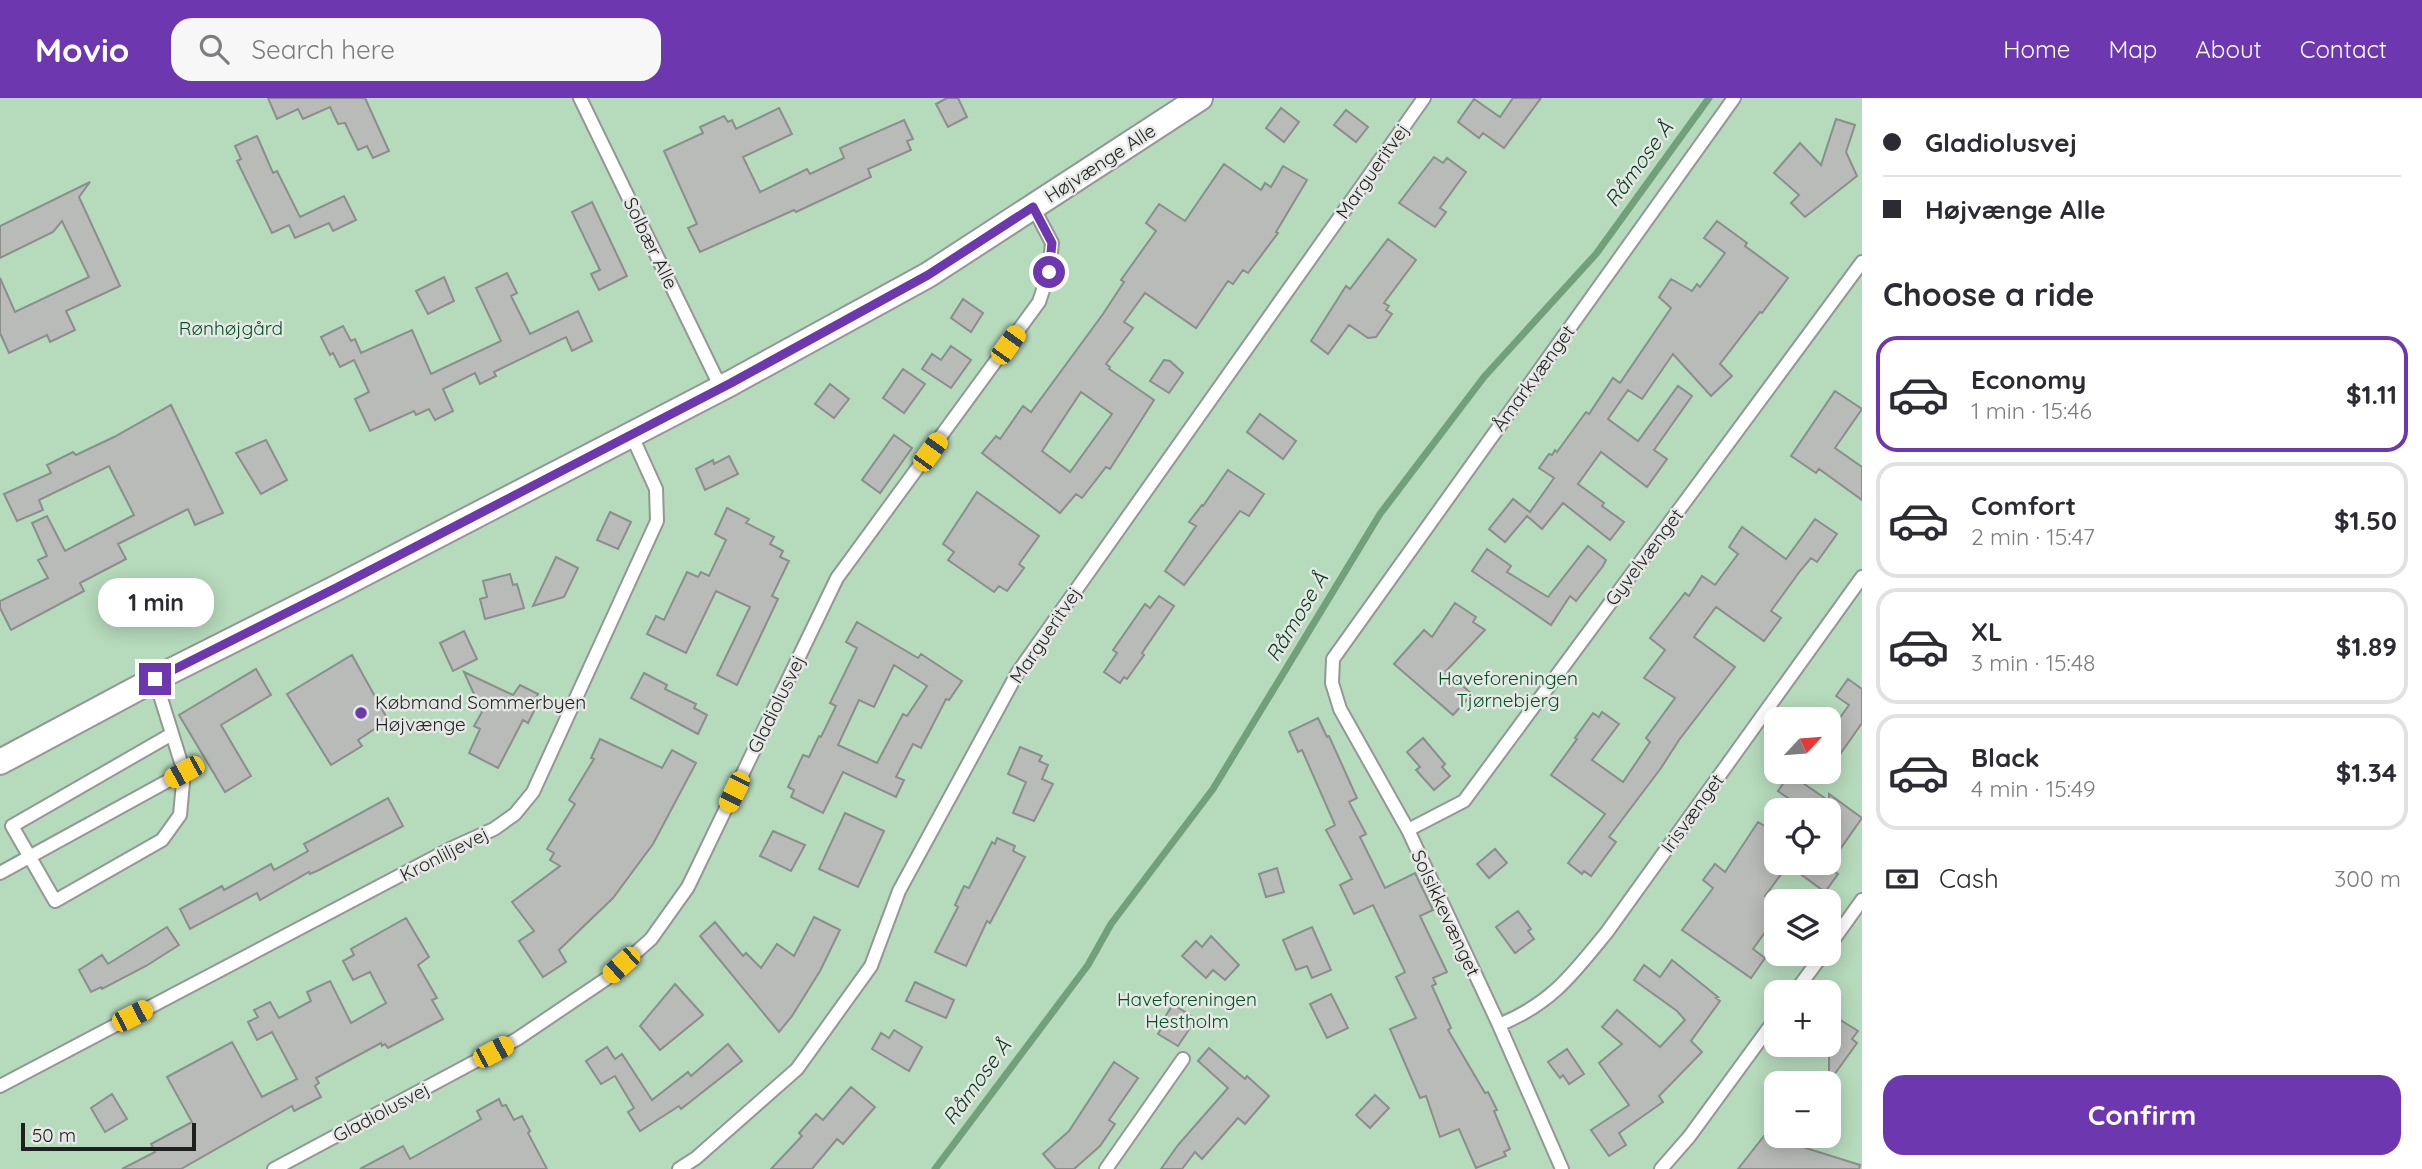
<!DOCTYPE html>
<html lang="en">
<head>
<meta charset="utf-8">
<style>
	body { margin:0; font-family:Quicksand,sans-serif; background:#f7f7f7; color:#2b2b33; height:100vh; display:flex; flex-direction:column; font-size:26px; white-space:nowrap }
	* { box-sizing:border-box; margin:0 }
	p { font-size:23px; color:#7c7c81 }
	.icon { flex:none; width:38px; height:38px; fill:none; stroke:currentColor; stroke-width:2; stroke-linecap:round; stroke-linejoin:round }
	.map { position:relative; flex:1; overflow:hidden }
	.sheet { display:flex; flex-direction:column; background:#fff; width:560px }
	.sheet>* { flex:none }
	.top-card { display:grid; align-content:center; height:154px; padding:0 21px; background:#fff }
	.needle { width:46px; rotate:64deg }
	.fabs { position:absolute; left:1764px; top:609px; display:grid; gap:14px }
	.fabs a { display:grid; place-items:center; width:77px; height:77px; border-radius:14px; background:#fff; box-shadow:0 4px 18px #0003; font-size:35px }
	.scale { position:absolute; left:21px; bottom:18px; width:175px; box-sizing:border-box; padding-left:7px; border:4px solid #1f201f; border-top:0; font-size:19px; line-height:24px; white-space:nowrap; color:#1f201f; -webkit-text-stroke:5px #e5e8e5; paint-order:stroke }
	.end { position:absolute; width:32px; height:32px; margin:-16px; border:9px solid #6d38af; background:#fff; box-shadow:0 0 0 4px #fff }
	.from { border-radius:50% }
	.bubble { position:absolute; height:49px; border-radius:21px; background:#fff; box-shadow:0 4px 18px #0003; font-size:23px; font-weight:700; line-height:49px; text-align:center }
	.car { position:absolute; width:21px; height:42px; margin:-21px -10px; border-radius:9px; box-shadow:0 0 5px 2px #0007; background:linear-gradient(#f5c518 24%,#345 0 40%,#f5c518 0 76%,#345 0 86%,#f5c518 0) }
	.top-card b { display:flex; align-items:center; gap:24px; height:66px; font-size:26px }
	.top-card b+b { border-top:2px solid #e1e1e2 }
	.top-card i { width:18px; height:18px; background:#2b2b33 }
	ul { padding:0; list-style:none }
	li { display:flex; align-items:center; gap:21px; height:116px; margin:0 14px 10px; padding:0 7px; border:4px solid #e1e1e2; border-radius:21px }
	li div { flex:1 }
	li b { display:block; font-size:26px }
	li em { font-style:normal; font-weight:700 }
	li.current { border-color:#6d38af }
	li>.icon { width:63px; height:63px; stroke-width:1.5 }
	h2 { padding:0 21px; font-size:32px; line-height:84px }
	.pay { display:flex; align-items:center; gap:18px; height:77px; padding:0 21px; font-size:26px }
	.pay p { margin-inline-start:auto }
	.action { display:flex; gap:14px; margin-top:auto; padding:14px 21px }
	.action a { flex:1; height:80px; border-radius:21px; background:#6d38af; color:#fff; font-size:28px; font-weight:700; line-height:80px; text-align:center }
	header { display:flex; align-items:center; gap:42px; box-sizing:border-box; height:98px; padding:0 35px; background:#6d38af; color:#fff }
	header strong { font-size:33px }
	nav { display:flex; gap:38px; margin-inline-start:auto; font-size:24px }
	.search { width:490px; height:63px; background:#f7f7f7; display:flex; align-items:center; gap:18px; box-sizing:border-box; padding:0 24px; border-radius:21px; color:#7c7c81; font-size:26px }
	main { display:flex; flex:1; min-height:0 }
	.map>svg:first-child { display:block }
	.green { fill:#b6dabc; fill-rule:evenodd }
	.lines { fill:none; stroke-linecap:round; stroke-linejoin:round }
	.stream { stroke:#71a07a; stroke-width:7 }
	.building { fill:#b8bbb8; stroke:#8b8e8b; stroke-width:2; fill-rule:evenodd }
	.lane-casing { stroke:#949795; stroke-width:16 }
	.street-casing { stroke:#949795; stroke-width:28 }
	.lane { stroke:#fff; stroke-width:12 }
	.street { stroke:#fff; stroke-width:24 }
	.route { stroke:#6d38af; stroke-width:9 }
	.poi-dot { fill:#6d38af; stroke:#e5e8e5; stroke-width:2.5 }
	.labels { text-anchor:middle; stroke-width:5; stroke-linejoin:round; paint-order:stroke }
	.street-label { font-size:19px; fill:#1f201f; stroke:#e5e8e5 }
	.park-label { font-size:19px; fill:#025322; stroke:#e5e8e5 }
	.poi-label { font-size:19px; fill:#1f201f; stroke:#e5e8e5; text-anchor:start }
	.water-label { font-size:21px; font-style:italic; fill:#023c18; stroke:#e5e8e5 }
</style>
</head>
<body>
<header>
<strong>Movio</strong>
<div class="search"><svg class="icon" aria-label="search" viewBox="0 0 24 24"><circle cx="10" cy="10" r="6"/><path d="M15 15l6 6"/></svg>Search here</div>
<nav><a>Home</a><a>Map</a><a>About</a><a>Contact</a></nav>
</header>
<main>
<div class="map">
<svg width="1862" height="1071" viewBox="0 0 1862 1071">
	<rect width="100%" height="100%" fill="#e5e8e5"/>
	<path class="green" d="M0,0H1862V1071H0ZM1776,621H1829V674H1776ZM1776,712H1829V765H1776ZM1776,803H1829V856H1776ZM1776,894H1829V947H1776ZM1776,985H1829V1038H1776Z"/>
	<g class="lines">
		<path class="stream" d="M935,1071L1088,867L1111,826L1213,691L1380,416L1484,279L1596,156L1709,0"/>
	</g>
	<path class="building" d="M268,0H365L389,53L373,60L367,48L358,52L345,25L338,26L330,9L303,21L298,11L277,21Z
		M947,0H958L967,19L948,29L936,6Z
		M1513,0H1541L1504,50L1483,35L1479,40L1458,24L1474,1L1500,19Z
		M779,10L792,36L743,59L760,94L807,71L810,76L844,60L840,50L904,22L913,41L907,43L911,52L868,71L871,79L796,114L794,112L700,154L688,130L697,126L664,53L703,35L700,29L724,18L728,24L732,22L736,31Z
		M1281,10L1299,24L1284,44L1266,30Z
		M1346,12L1368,29L1356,44L1334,27Z
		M1836,21L1855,27L1846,54L1857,78L1805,119L1791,105L1799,97L1774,75L1800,45L1821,67Z
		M257,38L273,75L277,73L300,119L344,98L356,122L333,133L329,125L295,140L289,127L272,135L237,63L241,61L235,48Z
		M1434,59L1443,65L1447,60L1466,74L1440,110L1446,114L1435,129L1399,105Z
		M1224,66L1261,92L1265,85L1271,89L1283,68L1307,82L1276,134L1278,135L1248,175L1243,172L1233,186L1228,183L1196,230L1145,195L1124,224L1133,230L1106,266L1110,269L1109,271L1154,302L1110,371L1106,369L1082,400L1076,396L1060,415L982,355L996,338L1000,341L1023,308L1031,314L1103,216L1124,184L1121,182L1156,133L1146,125L1159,106L1185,123ZM1081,294L1112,316L1070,374L1042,353Z
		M90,84L79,99L120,188L66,213L75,232L50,244L47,237L9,255L0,235V180L15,214L89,179L62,123L53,134L0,160V128Z
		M592,104L627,178L599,192L591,176L600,172L572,114Z
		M1717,123L1747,145L1745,148L1788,180L1762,215L1760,214L1720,266L1732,278L1711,298L1673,256L1642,301L1628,292L1608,321L1638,343L1678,288L1692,298L1654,352L1667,361L1647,389L1601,354L1578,386L1604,405L1602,408L1624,424L1610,442L1563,405L1542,431L1527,418L1505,444L1489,431L1513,401L1530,414L1554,380L1539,370L1549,356L1552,357L1555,352L1557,354L1586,314L1589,316L1613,280L1620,285L1671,210L1659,199L1671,181L1692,193L1697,186L1700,189L1725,155L1704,140Z
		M1388,141L1416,162L1384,205L1389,208L1386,212L1392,216L1376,239L1368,240L1349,227L1328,256L1311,243L1346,188L1350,191Z
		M507,175L517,195L511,198L530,236L578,213L592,243L572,253L566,239L494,274L496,278L480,286L475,275L443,291L453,313L435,322L429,311L416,317L414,313L370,333L355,301L369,294L354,262L340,269L333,255L330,257L321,239L343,228L351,243L355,241L361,255L412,232L431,276L501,243L476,190Z
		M444,179L454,203L428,216L416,193Z
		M963,201L983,215L971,234L951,220Z
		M951,248L971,262L951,290L922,271L932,256L941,262Z
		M1164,262L1170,263L1183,275L1169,295L1150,283Z
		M903,271L925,286L904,315L883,300Z
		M830,286L849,301L834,320L815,306Z
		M1835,293L1862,311L1835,350L1862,369V402L1819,371L1816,375L1791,358Z
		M171,307L223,415L195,427L188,411L118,446L126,461L80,485L84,493L11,532L0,510V503L48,480L38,462L47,458L32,425L47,418L65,453L134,417L109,368L39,402L43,412L17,423L4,396L51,375L47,367L73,354L76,357L114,339Z
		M1260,316L1296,343L1283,361L1247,334Z
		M894,337L912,350L880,395L862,382Z
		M266,342L287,382L261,396L236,355Z
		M729,358L738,376L705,392L696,371L713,362L714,366Z
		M1228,372L1264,396L1249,418L1240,413L1184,487L1165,473L1196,428L1189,424L1202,407L1203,408Z
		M977,394L1039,438L1019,466L1024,470L1007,493L999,488L994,494L948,462L954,454L943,446Z
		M727,410L749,421L746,425L774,439L770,446L783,453L780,459L789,463L772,498L778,501L737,587L717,577L750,509L716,493L686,555L647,536L656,518L664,522L687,474L698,479L701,474L709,478L726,442L715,436Z
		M610,414L631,424L618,451L597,442Z
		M1815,421L1837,436L1817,464L1811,460L1800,473L1771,513L1781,520L1764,543L1716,509L1694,539L1735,569L1679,642L1661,670L1609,739L1616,744L1591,778L1584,773L1582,776L1568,765L1605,716L1551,677L1577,641L1575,640L1593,615L1599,619L1602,614L1619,626L1592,662L1623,684L1650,644L1646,640L1675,600L1644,580L1665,552L1650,540L1685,495L1689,498L1702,478L1715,487L1738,456L1729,449L1742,429L1786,461Z
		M1588,448L1606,462L1603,468L1576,503L1570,498L1551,527L1472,473L1487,451L1511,468L1507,474L1548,499Z
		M556,459L578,470L564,499L533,508Z
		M510,476L513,487L517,486L524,510L485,521L480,501L487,499L483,483Z
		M1159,498L1174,508L1142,555L1144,557L1127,581L1124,579L1120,585L1104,574L1117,555L1113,552L1145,506L1150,510Z
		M1455,505L1476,519L1473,524L1485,532L1446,573L1472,596L1453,617L1394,566L1424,532L1432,539Z
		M857,524L918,560L921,556L962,583L949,602L946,601L921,650L913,646L896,679L904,682L896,699L843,674L823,715L791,699L794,692L788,689L803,657L809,659L819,638L821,639L836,608L830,605L857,550L846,544ZM894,567L927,588L907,618L903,616L877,665L838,647L859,602L874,609Z
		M464,533L477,561L453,573L440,545Z
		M352,557L388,622L358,642L362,648L331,667L287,596Z
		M256,571L271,597L221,627L251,678L225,694L179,617Z
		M464,574L513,597L520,587L538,596L534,603L538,605L528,625L523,622L498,670L469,655L480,631L474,628L482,614Z
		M644,575L667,587L665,591L696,606L694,610L707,617L698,636L631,600Z
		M1848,581L1862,591V625L1829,672V635L1849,607L1836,598Z
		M1318,620L1327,639L1329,638L1357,700L1349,704L1366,736L1360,739L1385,790L1415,775L1433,812L1420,818L1447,874L1433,880L1436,886L1432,888L1451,930L1448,932L1485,995L1488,994L1497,1012L1494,1013L1510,1051L1504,1054L1506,1058L1476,1070L1459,1031L1440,1039L1426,998L1420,1000L1390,931L1416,920L1396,879L1405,874L1373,807L1354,816L1340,787L1352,781L1326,732L1335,727L1302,652L1298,654L1289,634Z
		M1423,640L1445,666L1442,669L1450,678L1434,692L1416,672L1420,669L1407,654Z
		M600,641L662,670L672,652L696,665L653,746L613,800L559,852L566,864L543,879L519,843L534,833L512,804L560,768L550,762L554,755L547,751L575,706L569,702L594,661L591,660Z
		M1020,649L1042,658L1039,663L1048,667L1042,681L1053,686L1034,723L1013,715L1026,684L1008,676Z
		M1790,676L1829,703V696L1862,720L1829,767V712H1805L1778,693Z
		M388,700L403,728L319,772L310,776L309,774L260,802L257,795L190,831L180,811L222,788L224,792L271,766L274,772L308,753L304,746Z
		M845,715L884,733L858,789L819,771Z
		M1758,724L1776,735V765H1822L1838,776L1825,794L1788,767L1765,798L1776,806V819L1753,851L1765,860L1751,880L1682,832L1713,790L1703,782L1715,766L1725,774Z
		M773,733L805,747L791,773L760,758Z
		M997,740L1015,748L1013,753L1025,759L990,825L987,823L966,868L935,854L958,809L955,807L964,788L969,790L992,744L995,746Z
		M1495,751L1507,765L1489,780L1477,766Z
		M1277,770L1284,794L1266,799L1259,776Z
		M1518,813L1531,831L1528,833L1534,841L1515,855L1496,829Z
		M814,819L840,832L820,873L792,918L779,934L700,838L715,824L743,858L746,855L761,870L777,846L794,858Z
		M406,820L429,859L418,867L437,900L432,902L443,921L388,950L385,946L382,948L381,945L316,980L319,985L315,988L321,999L294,1013L292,1008L181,1071H122L155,1054L151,1046L192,1024L167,979L232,944L262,999L297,981L272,934L257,942L248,924L258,919L254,912L270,904L279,920L311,903L307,894L330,883L351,925L386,905L370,874L353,882L343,863L354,857L351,851Z
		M167,829L179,847L146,868L102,891L101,889L91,894L79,872L102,857L108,866Z
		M1312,829L1331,872L1312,880L1307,868L1296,872L1283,842Z
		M1211,838L1239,867L1225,882L1213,872L1206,880L1182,858L1196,843L1202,849Z
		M1672,862L1718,899L1716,900L1720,903L1691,943L1702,954L1659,998L1663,1004L1619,1035L1626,1047L1609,1058L1591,1032L1629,1007L1599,965L1622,946L1602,929L1617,912L1660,949L1685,922L1677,913L1634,882L1644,867L1660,879Z
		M915,884L954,902L946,920L906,903Z
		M675,886L703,917L660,952L640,928Z
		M1331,896L1348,930L1327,940L1310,906Z
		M1173,906L1196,921L1178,948L1158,936L1164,926L1162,924Z
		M1829,915L1858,933L1852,941L1857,945L1829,984Z
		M894,932L922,949L909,973L872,951L881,935L889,940Z
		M728,946L742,963L681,1011L679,1008L640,1033L628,1014L634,1010L615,978L601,986L586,963L607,949L615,961L622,956L652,1002L688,974L691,978Z
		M1209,950L1245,981L1247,978L1269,998L1245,1026L1238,1020L1202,1061L1195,1054L1182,1071H1161L1178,1047L1228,990L1198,963Z
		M1567,951L1584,976L1569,986L1563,977L1560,980L1548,964Z
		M1114,964L1138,980L1109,1022L1115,1026L1100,1048L1074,1071H1056L1043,1056L1069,1033Z
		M851,989L875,1009L843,1046L837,1041L812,1071H771L802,1038L799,1035L816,1016L823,1022Z
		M112,996L127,1021L105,1034L91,1010Z
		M1375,997L1389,1010L1370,1030L1356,1017Z
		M499,1001L502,1008L506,1007L514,1022L522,1018L530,1033L528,1035L547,1071H360L403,1048L410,1061L481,1021L477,1013Z
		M1764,1038H1803L1796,1047L1860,1067L1859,1071H1738Z"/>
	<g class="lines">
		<g class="lane-casing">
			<path id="lane" d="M580,0L721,290
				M172,636L12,728L55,803L162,742L180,717L184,674
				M1408,732L1464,703L1862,164
				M0,775L184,674L155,581
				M1829,848L1862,802
				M1795,894L1823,856
				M1499,927C1552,905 1572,877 1607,834L1862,479
				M0,988L452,750L494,731L515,716L533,694L657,423L656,391L631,336
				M274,1071L517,941L606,881L651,841L688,789L837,480L1039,204L1049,174L1052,145L1033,109
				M679,1071L696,1060L797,971L871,868L899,793L1018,574L1424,0
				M1106,1071L1183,961
				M1562,1071L1499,927L1408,732L1340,611L1332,585L1333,561L1734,0
				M1661,1071L1689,1039L1776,920"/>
		</g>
		<g class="street-casing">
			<path id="street" d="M0,664L155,581L336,490L731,285L928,177L1200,0"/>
		</g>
		<use href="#lane" class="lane"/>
		<use href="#street" class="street"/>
	</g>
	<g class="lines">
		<path class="route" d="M155,581L336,490L731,285L928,177L1033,109L1052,145L1049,174"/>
	</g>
	<circle class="poi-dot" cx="361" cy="615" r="7"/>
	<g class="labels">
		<g class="street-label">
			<text transform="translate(1100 65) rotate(-33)" y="7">Højvænge Alle</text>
			<text transform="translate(1372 73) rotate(-55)" y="7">Margueritvej</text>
			<text transform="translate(651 145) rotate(64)" y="7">Solbær Alle</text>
			<text transform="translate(1533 280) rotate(-54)" y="7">Åmarkvænget</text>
			<text transform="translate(1644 459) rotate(-53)" y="7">Gyvelvænget</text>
			<text transform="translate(1045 537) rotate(-56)" y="7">Margueritvej</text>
			<text transform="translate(776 606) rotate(-64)" y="7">Gladiolusvej</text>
			<text transform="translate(1692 715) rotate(-54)" y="7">Irisvænget</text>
			<text transform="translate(444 756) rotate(-27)" y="7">Kronliljevej</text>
			<text transform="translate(1446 815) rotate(65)" y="7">Solsikkevænget</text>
			<text transform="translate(381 1014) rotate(-28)" y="7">Gladiolusvej</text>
		</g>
		<g class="park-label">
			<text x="231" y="237">Rønhøjgård</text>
			<text x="1508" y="587">Haveforeningen<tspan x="1508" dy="22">Tjørnebjerg</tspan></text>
			<text x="1187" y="908">Haveforeningen<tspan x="1187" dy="22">Hestholm</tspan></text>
		</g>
		<g class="poi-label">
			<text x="375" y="611">Købmand Sommerbyen<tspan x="375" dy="22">Højvænge</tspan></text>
		</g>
		<g class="water-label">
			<text transform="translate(1639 66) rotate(-54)" y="7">Råmose Å</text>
			<text transform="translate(1297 519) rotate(-59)" y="7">Råmose Å</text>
			<text transform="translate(977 984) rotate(-54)" y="7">Råmose Å</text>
		</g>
	</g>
</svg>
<div class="fabs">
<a><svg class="needle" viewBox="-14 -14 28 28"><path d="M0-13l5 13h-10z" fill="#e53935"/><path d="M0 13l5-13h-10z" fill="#7c7c81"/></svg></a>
<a><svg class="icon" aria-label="locate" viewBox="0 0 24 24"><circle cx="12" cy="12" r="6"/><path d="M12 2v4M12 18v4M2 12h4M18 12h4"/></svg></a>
<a><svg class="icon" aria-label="layers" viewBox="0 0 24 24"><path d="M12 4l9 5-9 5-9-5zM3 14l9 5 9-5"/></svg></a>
<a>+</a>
<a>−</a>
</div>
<div class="scale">50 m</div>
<i class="end from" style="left:1049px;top:174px"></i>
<i class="end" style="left:155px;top:581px"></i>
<div class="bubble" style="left:98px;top:480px;width:116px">1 min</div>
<i class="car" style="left:1008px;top:247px;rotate:36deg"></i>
<i class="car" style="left:930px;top:354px;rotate:36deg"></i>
<i class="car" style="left:184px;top:674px;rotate:241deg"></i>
<i class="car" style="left:734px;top:694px;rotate:206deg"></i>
<i class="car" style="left:621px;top:867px;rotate:228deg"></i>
<i class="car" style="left:132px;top:918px;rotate:63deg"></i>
<i class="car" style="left:493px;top:954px;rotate:62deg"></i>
</div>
<section class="sheet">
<div class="top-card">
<b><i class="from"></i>Gladiolusvej</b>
<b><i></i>Højvænge Alle</b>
</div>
<h2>Choose a ride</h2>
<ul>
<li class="current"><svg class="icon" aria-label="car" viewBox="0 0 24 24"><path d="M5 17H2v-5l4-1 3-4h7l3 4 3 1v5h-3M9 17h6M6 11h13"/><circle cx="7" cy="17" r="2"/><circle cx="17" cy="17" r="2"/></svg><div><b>Economy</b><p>1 min · 15:46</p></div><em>$1.11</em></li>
<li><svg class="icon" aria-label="car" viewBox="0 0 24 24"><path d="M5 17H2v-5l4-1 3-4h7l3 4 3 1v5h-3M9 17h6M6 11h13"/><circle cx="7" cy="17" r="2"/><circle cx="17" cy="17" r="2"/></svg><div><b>Comfort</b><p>2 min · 15:47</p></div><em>$1.50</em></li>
<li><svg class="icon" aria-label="car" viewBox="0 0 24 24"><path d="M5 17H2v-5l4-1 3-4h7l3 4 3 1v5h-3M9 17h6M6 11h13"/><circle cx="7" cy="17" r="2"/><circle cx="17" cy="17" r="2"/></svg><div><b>XL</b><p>3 min · 15:48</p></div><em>$1.89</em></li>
<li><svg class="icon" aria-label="car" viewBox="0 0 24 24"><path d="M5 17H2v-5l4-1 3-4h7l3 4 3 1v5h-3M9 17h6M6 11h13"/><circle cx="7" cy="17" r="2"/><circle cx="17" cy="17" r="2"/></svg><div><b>Black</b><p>4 min · 15:49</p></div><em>$1.34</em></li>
</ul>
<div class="pay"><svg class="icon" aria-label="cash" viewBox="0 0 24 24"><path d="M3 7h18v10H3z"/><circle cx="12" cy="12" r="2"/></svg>Cash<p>300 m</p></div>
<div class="action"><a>Confirm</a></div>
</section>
</main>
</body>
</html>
